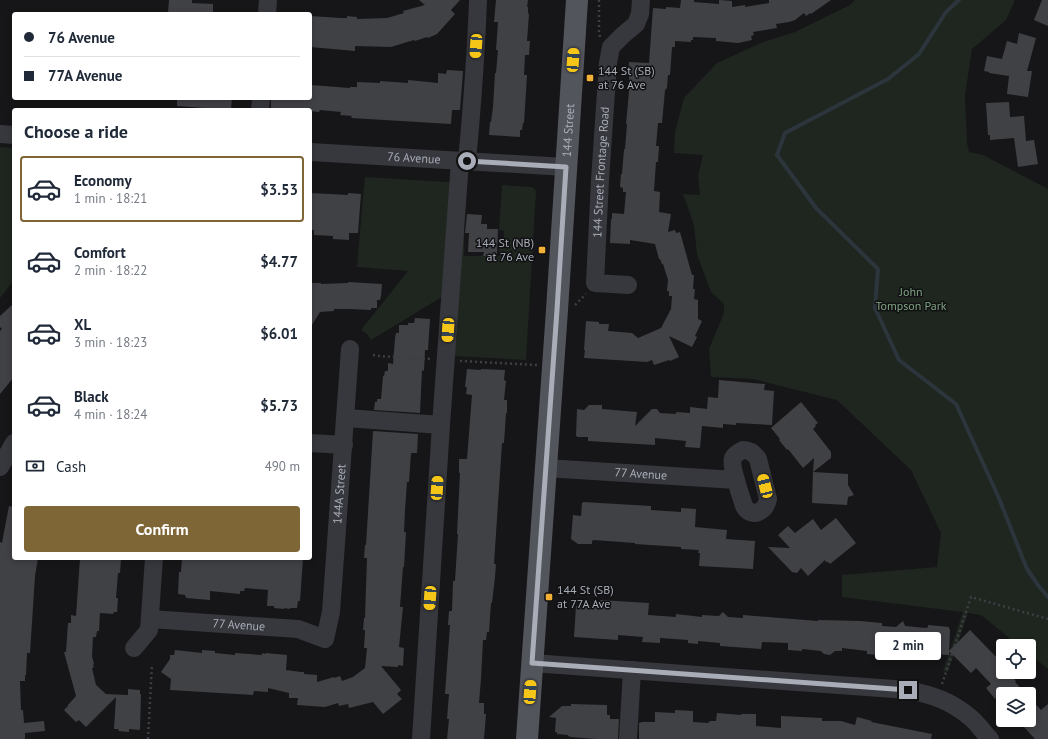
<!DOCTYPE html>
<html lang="en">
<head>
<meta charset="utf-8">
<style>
	body { margin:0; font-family:"PT Sans",sans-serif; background:#f2f2f3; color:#1f2937; height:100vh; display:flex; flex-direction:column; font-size:15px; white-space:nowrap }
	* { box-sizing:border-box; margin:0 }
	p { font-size:13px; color:#747a83 }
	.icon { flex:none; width:22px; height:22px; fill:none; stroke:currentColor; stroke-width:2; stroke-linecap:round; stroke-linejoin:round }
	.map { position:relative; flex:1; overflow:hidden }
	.details { position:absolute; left:12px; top:108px; width:300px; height:452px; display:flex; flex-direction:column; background:#fff; border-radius:4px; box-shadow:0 2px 6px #0003 }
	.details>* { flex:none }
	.top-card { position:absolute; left:12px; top:12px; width:300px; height:88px; border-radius:4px; box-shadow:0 2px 6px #0003; display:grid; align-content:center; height:88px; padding:0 12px; background:#fff }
	.buttons { position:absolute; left:996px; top:639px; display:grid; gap:8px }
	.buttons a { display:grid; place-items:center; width:40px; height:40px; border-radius:4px; background:#fff; box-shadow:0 2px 6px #0003; font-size:20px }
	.end { position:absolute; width:18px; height:18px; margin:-9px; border:5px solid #a8adb8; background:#111; box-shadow:0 0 0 2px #111 }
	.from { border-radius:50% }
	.bubble { position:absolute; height:28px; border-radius:4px; background:#fff; box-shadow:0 2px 6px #0003; font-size:13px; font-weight:800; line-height:28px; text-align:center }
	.car { position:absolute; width:12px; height:24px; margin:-12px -6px; border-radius:5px; box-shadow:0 0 3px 1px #0007; background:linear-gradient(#f5c518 24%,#345 0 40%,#f5c518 0 76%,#345 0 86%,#f5c518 0) }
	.top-card b { display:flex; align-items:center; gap:14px; height:38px; font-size:15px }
	.top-card b+b { border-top:1px solid #e0e1e3 }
	.top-card i { width:10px; height:10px; background:#1f2937 }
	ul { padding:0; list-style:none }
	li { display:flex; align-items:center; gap:12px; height:66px; margin:0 8px 6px; padding:0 4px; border:2px solid transparent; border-radius:4px }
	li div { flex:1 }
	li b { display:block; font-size:15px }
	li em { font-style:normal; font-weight:800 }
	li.on { border-color:#7e6636 }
	li>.icon { width:36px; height:36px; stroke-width:1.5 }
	h2 { padding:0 12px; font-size:18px; line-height:48px }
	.pay { display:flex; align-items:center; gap:10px; height:44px; padding:0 12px; font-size:15px }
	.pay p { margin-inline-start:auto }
	.primary-button { display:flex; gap:8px; margin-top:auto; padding:8px 12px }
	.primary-button a { flex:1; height:46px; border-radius:4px; background:#7e6636; color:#fff; font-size:16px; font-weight:800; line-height:46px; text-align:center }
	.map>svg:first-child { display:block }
	.green { fill:#1e261f }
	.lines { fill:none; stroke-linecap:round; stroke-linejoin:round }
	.stream { stroke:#2c353c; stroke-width:4 }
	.building { fill:#404145 }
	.path { stroke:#3d3f44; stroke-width:2.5; stroke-dasharray:2 3; stroke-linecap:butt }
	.minor { stroke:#37383d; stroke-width:18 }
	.major { stroke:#53555c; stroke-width:22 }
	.route { stroke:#a8adb8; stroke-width:5 }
	.poi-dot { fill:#f2b134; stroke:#111113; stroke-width:1.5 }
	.labels { text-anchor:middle; stroke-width:3; stroke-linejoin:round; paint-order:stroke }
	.poi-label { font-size:12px; fill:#a8adb8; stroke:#111113; text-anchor:start }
	.street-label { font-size:12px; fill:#a8adb8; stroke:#111113 }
	.park-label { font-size:12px; fill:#7fa381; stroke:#111113 }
</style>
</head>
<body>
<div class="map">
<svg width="1048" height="739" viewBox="0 0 1048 739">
	<rect width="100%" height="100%" fill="#161618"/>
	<path class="green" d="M855,0H1015L1006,20L972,49L965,96L967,143L969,152L983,155L1048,189V669L1029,654V646H1019L981,615L968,613L948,672L943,671L963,612L842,597V575L937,567L941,533L911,470L837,400L753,379L711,377L709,349L724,313V304L711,292L697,254L694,225L683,194L700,195L698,176L703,155L674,153L675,132L684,98L717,63L763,42L795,32L850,5Z
		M0,147L14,148V280L0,298Z
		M365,177L464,183V256H499V248H506L507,240L504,239V231L499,230L502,185L532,187L536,191L526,360L454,356L445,295L371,340L367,334L361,330L408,271L357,267L363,197Z"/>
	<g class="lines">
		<path class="stream" d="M959,0L946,12L919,54L888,79L785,133L777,155L816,208L878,269L875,308L899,360L956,404L998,496L1027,569L1038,585L1048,597"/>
	</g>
	<path class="building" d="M169,0H192V3L213,4V14H169V13H168Z
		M419,0H460L451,10L455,14L437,34L428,38L427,37L415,41L414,40L391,47L355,46V51L310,47V16L341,18H347V16L357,17V19L387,18L404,13L403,11L425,5Z
		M496,0H528L527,7H528V13L529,14L527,41H530L529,55H525L524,75H527L524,123H523L522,130H520V137L489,135L490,122H491L493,107L495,73H496L498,50H496L498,22H494Z
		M681,0H694V2L719,4V0L732,1V7L745,5V7L769,3V0H831L811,14L810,13L806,16L804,13L795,20L789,22L776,24L777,28L753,32L754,35L751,36L752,40L738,43L716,41V38L693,37V40H691V42L675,41V47H672L670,75H668L667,88L665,90L662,123H658L656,146H659L658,162H656L654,191L660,192L659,212L671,214L668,232L675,230L676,233L680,232L692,275H694L693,289H695L694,299L698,300V319L702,321L695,336L697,337L692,347L669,336L679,357L670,361L669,360L654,365L652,360L647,362L584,358L585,350H584L586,321L599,322V324H609L608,331L632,333L638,338L661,328L671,309L672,296H669V291H667L668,280L663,264H662L660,259H659L655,244L630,240V244L610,243L611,219H612V213L624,214L626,192H623V188L620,187L621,174H622L624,149H625L627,124H626L630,81H629V76H628L629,62L649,63L653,8L666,9V7L680,8Z
		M1042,0H1048V26L1034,20Z
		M1019,33L1036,38L1027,71H1032L1028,97L1007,94L1009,76L989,73V72L984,71L987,56L1002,59L1007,41L1017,44Z
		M447,70L463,71L460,110H452L451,124L351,118L352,116L340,115L341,112L320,110L319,112L310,111V110H271V98H310V85L350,88V87H357V82L380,83V81L408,83V80L438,83V73L446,74Z
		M177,98H232L231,110H217L218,109L177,106Z
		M1009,102L1010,117L1024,116L1026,141L1034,140L1038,164L1018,167L1014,138L990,140V135H988L986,103Z
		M310,193L348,195V193L361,194L358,233H349V240L333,239V236L314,235V230H310Z
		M467,214L482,215L481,224H487V229H498L497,256H483L484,252H468L469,233H465Z
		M348,282L382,284L381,296L380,300H377V308H371V310L350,309H334V311L320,312L310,328V283H321V284L348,283Z
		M14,303V377L0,394V331L2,329L0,327V316Z
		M415,318L430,319L428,350H425L424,371L422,370L420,413L374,410L375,402H377V399H381L383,376H384L385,371H388V363L393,364L395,338L396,333H399V325H408V323H414Z
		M467,369L481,370V369L505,370L504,380L506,381L504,400H507V413H506L504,443H502L494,564H496L495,577L492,603H491L489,632H487L486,640H483L481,679L479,703H484V714H486L484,739H447L449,719H447L449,694H445L450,625H448L449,611H452L453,581H455L458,534H457L460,473H459V459H467L472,395L466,394L467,387H465Z
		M719,380L765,384L764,390L774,391L772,425L736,423V425L723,424V428L702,426L700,448L685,447L686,441L655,438V445L588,441V437H577V436H576L577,409L584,410L589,405H602V409L637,412L635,426L652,409H657L660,413L676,414V412L690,413V407L707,409L708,397L718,398Z
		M801,402L818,423L815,425L816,426L813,429L831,452V458L813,472L814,458L803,468L788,449L787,450L779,440L780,439L771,428Z
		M373,431L418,434L417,453H411L409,482H407L405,510L404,532H406L404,567H403L400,607H403L399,647L404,648L403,666L398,665V667L381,666L401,690L397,694L402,699L383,714L373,702L349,708L348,704L339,706L338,703L325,707L297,705L298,698H289V693L268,688V692L254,691L253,695L170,690L171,679L161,672L170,659V655H174L175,650L202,653V650L215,651V653L235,655V653L262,655V653L265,654L266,653L287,655L286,670L301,672H304V674L317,675V682L334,677V678L340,676L342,681L353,677L365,668L367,648H364L365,632V630H363L364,618H365L367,558H364L365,545H366Z
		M813,472L848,474V485L854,495L848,497L847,505L812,503Z
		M583,502L651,506V510L681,512V508L696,509L695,527L727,530L726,539L755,541L753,569L699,566L700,553H698L699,550L681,549V547L635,544V543L594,540L592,541V544H578L571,539L573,515L581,516L582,503H583Z
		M9,506L14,507V558H38L35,576L30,653H27L26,675H25V681H20L21,710H23L24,723L44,721L45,731L25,733V739H0V542L2,543Z
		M836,518L856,543L830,564L828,562H826L825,560L808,576L801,568L797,573L792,572L768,547L790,548L778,535L788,526L795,533L813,519L821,530Z
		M80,558L121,560L120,573H118L116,598H118L117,612H114L113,614L100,613L99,631H97L96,637H93L92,656L94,664L93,665L94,667L92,668L96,685L106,694L128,695V689L140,690V694H141L140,730L129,729V732L118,731L119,729H114L116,697L86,727L79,720L76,722L64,710L68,706V705L76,696L64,652H66L68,623H71V615L76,616Z
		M182,558H217V559L238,560L239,558H303L300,601H298L297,608H290V609L284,608V609L274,608V606H267L268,590L245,588L244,591H240V594L210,591V600L186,598L185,595L178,594L179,572H181Z
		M600,600L649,603L648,615L676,617V614L702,617V615L719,616L723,612L728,617L743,618V615L818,621V620L860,621L882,623V626L896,627L903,621L905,626L926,628L928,627V625L949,627V629H950L949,655L928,654L923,648L906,647L905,656L877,654V655L867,654V651L842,648V651H835L830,655L824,654L821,651L802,649V651L788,650V643L762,642L761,649L720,646V643L698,641V644L688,643V640L660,638V643L642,642L643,637L618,635V640L574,637L576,606L600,607Z
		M970,630L1003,664V672H1022L1014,679L1016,681L1015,682L1026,694H1003V705L996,698L995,699L986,688L991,684L976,668L971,673L949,651Z
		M1029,697L1041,710L1048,704V739H1035L1023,726L1029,720Z
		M571,704L607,705V715H610V719H619L618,739H596L571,737L568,736V735L557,734V732H555L556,718L549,717L562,706H571Z
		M675,710L693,711V722L708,723L710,721H716L717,713L741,715V714H756V726L781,728V716L822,718V721H841L855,725L857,717L872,721L871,722L932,734L931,739H639V723L642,722H655V712L675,713Z"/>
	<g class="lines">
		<path class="path" d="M599,0V32L600,37
			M575,305L586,294
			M373,355L378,356L431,359
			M460,361L537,365
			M942,684L971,597L1048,619
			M148,739L152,664"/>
		<g class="minor">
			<path d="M267,14L268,0"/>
			<path d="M260,110L261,98"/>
			<path d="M0,134L14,135"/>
			<path id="s1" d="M310,152L566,167"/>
			<path d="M467,161C472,108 476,54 478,0"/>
			<path id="s2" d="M628,285L595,283L600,180L608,63L611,47L623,35L636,24L640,14L641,0"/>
			<path d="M346,418L441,425"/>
			<path d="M310,443L344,445"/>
			<path d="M743,450C750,450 754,453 758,459L768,499C766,512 751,519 744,506C741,496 730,466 733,458C735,454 739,452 743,450Z"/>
			<path d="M0,467L14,443"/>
			<path id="s3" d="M546,468L736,480"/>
			<path id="s4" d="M150,619L298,629L325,639L331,612L350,349"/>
			<path d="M134,648L149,630L154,558"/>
			<path d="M532,663L908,690C933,695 951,701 971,718C978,724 983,732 990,739"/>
			<path d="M421,739L441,425L460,161"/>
			<path d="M628,739L632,670"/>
		</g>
		<path class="major" id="s5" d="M527,739L557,310L577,0"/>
	</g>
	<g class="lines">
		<path class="route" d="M467,161L566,167L557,310L532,663L908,690"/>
	</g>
	<g class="poi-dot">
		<rect x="586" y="74" width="8" height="8" rx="2"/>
		<rect x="538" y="246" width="8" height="8" rx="2"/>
		<rect x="545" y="593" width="8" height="8" rx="2"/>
	</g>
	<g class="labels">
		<g class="poi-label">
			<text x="598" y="75">144 St (SB)<tspan x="598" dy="14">at 76 Ave</tspan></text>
			<text x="534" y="247" text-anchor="end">144 St (NB)<tspan x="534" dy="14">at 76 Ave</tspan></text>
			<text x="557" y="594">144 St (SB)<tspan x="557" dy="14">at 77A Ave</tspan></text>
		</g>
		<g class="street-label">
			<text dy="4" stroke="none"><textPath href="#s5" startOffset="610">144 Street</textPath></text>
			<text dy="4" stroke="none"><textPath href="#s1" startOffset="104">76 Avenue</textPath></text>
			<text dy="4" stroke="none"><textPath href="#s2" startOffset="144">144 Street Frontage Road</textPath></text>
			<text dy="4" stroke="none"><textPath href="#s3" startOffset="95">77 Avenue</textPath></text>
			<text dy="4" stroke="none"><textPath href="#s4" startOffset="323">144A Street</textPath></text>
			<text dy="4" stroke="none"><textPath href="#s4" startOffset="89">77 Avenue</textPath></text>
		</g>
		<g class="park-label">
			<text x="911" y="296">John<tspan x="911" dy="14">Tompson Park</tspan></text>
		</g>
	</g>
</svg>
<div class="buttons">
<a><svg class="icon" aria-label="locate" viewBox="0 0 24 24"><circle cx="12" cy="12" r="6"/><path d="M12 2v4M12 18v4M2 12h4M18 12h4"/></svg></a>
<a><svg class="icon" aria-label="layers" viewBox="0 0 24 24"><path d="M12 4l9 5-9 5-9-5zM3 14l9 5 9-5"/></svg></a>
</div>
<i class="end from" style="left:467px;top:161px"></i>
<i class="end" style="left:908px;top:690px"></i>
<div class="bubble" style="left:875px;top:632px;width:66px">2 min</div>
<i class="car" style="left:476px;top:46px;rotate:184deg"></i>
<i class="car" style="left:573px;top:60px;rotate:4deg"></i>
<i class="car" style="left:448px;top:330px;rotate:184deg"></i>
<i class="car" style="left:765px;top:486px;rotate:346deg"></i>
<i class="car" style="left:437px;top:488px;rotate:4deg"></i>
<i class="car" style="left:430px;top:598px;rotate:184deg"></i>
<i class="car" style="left:530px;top:692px;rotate:4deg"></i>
<div class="top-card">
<b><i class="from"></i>76 Avenue</b>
<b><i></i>77A Avenue</b>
</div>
<section class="details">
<h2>Choose a ride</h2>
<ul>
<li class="on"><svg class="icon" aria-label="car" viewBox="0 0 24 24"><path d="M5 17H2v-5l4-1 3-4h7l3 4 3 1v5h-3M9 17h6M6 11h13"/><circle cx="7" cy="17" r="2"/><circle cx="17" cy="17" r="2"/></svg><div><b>Economy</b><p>1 min · 18:21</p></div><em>$3.53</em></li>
<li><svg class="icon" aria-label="car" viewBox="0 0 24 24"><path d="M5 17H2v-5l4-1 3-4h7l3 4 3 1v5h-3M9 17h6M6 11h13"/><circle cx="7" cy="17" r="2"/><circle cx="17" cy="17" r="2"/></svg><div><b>Comfort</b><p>2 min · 18:22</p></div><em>$4.77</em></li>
<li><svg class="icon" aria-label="car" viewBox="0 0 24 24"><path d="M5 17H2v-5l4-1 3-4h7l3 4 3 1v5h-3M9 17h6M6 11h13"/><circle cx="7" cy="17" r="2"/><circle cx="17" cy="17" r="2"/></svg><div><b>XL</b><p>3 min · 18:23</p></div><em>$6.01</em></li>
<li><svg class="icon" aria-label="car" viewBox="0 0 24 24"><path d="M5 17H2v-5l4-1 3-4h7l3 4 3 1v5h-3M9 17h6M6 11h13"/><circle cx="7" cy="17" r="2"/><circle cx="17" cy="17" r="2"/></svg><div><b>Black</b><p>4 min · 18:24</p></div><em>$5.73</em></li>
</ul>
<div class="pay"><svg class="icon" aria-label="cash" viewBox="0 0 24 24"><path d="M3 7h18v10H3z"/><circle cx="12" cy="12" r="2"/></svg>Cash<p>490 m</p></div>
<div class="primary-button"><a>Confirm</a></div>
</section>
</div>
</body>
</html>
